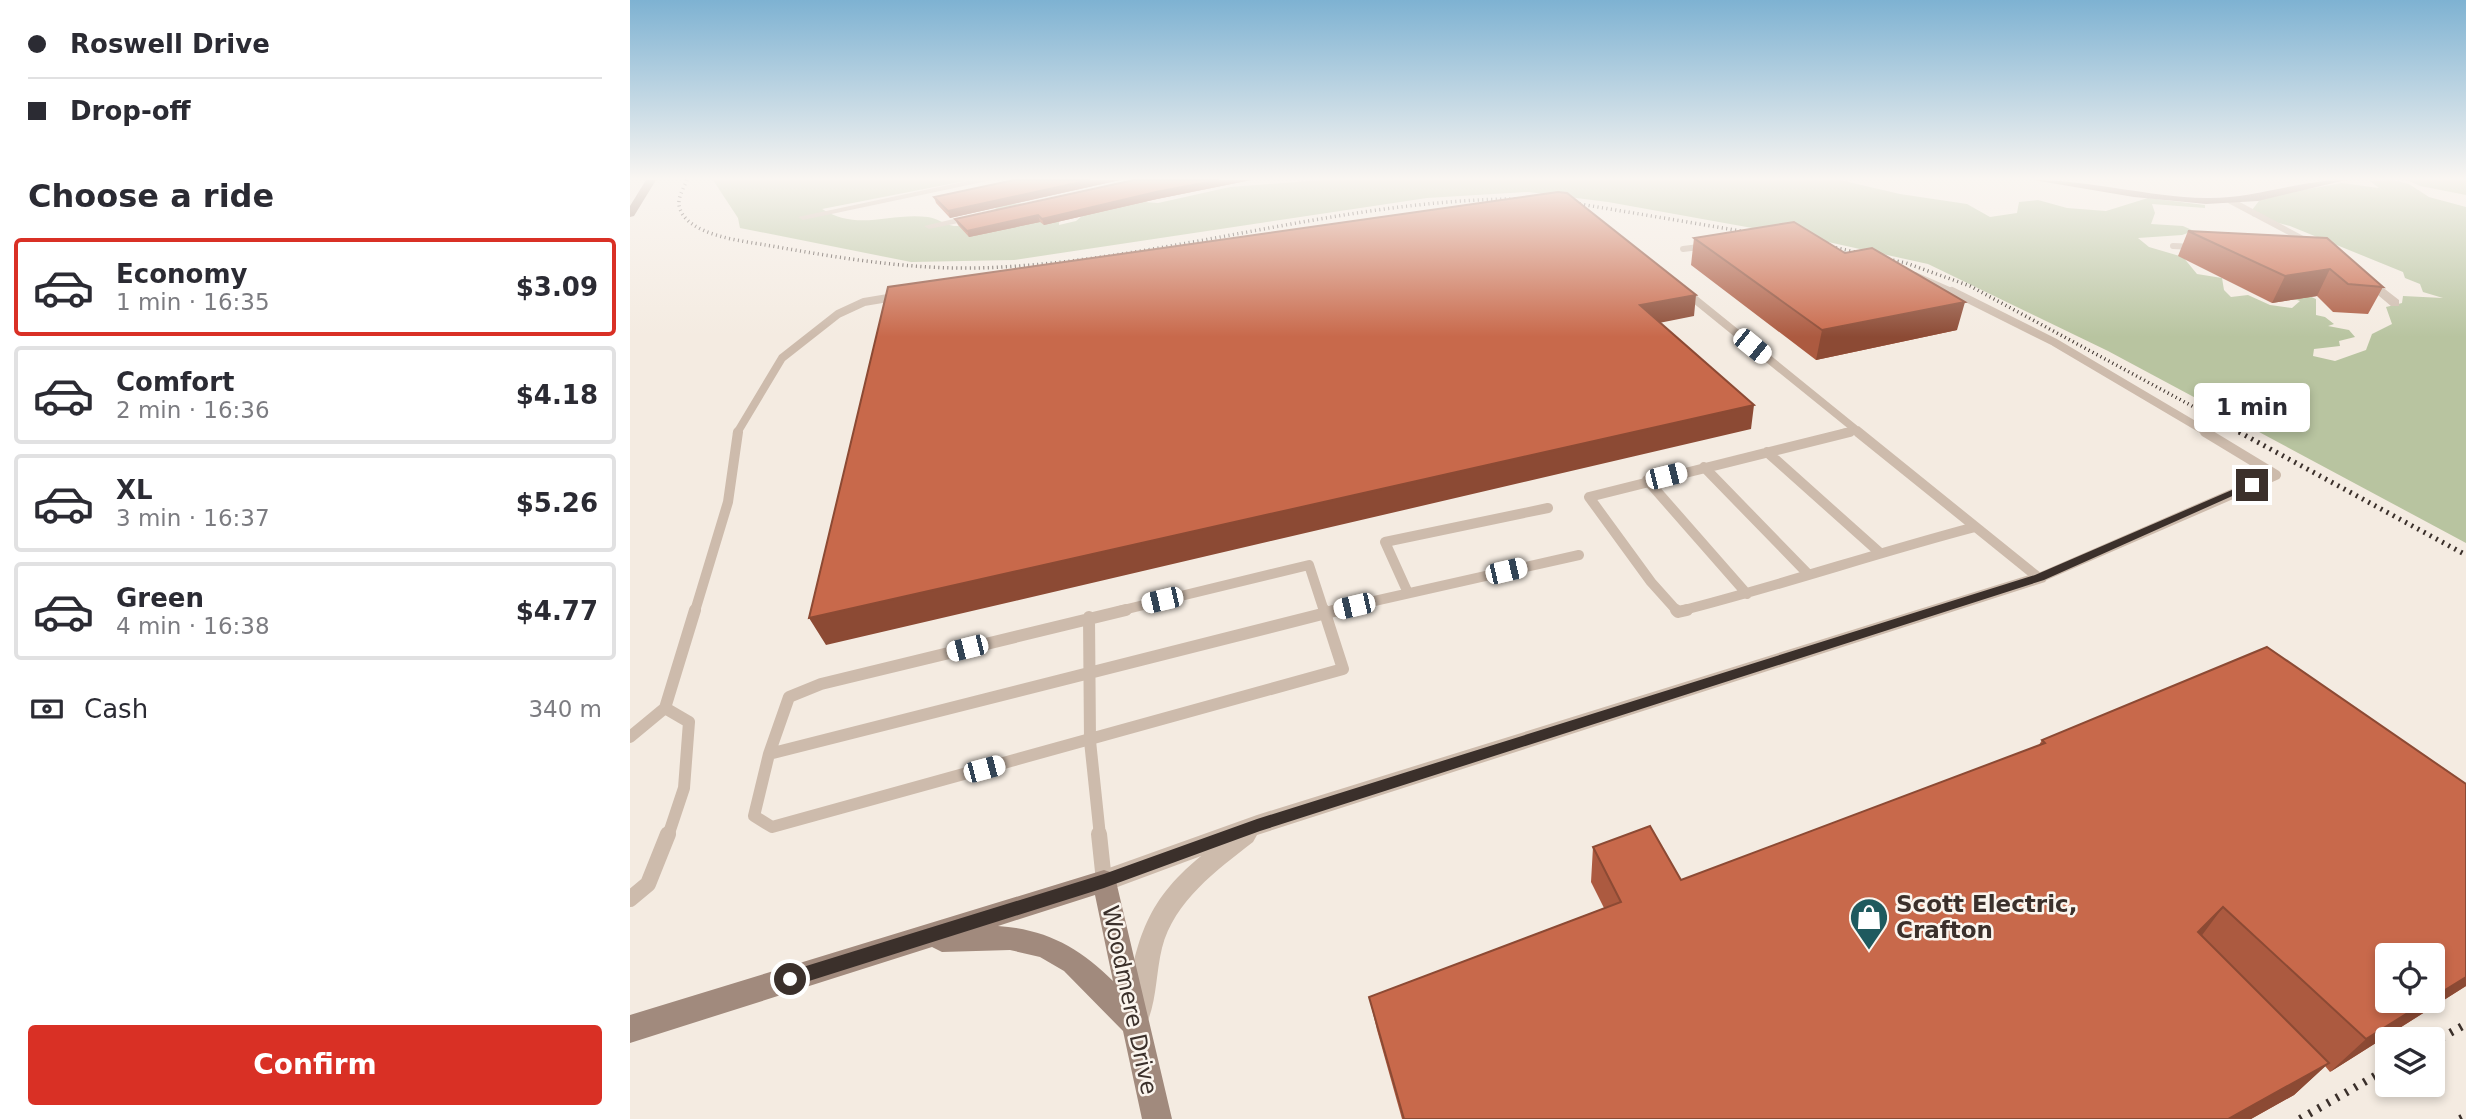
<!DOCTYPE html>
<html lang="en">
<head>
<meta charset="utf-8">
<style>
	body { margin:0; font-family:"DejaVu Sans",sans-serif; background:#f7f7f7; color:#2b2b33; height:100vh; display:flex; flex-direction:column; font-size:26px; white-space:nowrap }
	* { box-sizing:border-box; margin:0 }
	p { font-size:23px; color:#7c7c81 }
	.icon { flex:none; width:38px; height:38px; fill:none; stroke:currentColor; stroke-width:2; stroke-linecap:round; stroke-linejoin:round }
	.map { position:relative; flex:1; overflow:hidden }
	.sheet { display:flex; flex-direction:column; background:#fff; width:630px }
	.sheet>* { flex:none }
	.banner { display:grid; align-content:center; height:154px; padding:0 28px; background:#fff }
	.fabs { position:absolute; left:1745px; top:943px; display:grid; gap:14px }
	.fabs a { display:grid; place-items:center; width:70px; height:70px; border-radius:7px; background:#fff; box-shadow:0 4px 10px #0003; font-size:35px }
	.end { position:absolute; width:32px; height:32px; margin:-16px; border:9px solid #3b302b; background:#fff; box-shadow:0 0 0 4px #fff }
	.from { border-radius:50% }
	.bubble { position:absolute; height:49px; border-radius:7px; background:#fff; box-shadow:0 4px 10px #0003; font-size:23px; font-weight:800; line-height:49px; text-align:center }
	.car { position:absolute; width:21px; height:42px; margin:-21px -10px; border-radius:9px; box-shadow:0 0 5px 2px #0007; background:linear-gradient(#fff 24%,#345 0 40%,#fff 0 76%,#345 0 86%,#fff 0) }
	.banner b { display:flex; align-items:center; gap:24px; height:66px; font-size:26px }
	.banner b+b { border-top:2px solid #e1e1e2 }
	.banner i { width:18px; height:18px; background:#2b2b33 }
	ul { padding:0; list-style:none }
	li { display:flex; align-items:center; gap:21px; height:98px; margin:0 14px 10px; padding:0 14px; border:4px solid #e1e1e2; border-radius:7px }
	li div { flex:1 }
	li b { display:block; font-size:26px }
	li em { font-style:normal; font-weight:800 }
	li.selected { border-color:#d93025 }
	li>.icon { width:63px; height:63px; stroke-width:1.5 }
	h2 { padding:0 28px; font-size:32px; line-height:84px }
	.pay { display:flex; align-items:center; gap:18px; height:77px; padding:0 28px; font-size:26px }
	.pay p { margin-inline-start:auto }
	.cta { display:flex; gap:14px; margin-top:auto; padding:14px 28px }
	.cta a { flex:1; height:80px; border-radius:7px; background:#d93025; color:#fff; font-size:28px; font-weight:800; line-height:80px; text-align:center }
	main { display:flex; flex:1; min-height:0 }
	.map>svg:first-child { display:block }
	.green { fill:#b8c4a0 }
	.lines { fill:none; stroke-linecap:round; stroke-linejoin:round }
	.lane-far4 { stroke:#cdbbac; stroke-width:6 }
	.lane-far3 { stroke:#cdbbac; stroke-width:8 }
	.lane-far2 { stroke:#cdbbac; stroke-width:10 }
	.lane-far1 { stroke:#cdbbac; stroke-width:12 }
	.lane { stroke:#cdbbac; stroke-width:16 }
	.street { fill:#cdbbac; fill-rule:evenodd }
	.secondary { fill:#a18a7d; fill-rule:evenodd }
	.rail-far2 { stroke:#3b302b; stroke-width:3.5; stroke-dasharray:1 3.5; stroke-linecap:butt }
	.rail-far1 { stroke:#3b302b; stroke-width:5; stroke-dasharray:2 5; stroke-linecap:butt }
	.rail { stroke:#3b302b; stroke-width:8; stroke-dasharray:2.5 8; stroke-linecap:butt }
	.wall { fill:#ac5a40 }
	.shaded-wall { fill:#8c4a34 }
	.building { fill:#c8694b; stroke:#8c4a34; stroke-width:2 }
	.route { fill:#3b302b }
	.labels { text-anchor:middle; stroke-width:5; stroke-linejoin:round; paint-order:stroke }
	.near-poi-label { font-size:23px; font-weight:bold; fill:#3b302b; stroke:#fbf5ee; text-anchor:start }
	.near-street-label { font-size:23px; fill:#3b302b; stroke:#fbf5ee }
</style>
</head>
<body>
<main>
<section class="sheet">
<div class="banner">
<b><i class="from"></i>Roswell Drive</b>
<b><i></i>Drop-off</b>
</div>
<h2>Choose a ride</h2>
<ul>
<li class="selected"><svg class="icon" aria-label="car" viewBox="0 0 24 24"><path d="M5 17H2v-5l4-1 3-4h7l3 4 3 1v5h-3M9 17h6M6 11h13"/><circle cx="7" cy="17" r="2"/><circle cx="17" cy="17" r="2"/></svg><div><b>Economy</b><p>1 min · 16:35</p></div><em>$3.09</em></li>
<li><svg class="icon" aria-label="car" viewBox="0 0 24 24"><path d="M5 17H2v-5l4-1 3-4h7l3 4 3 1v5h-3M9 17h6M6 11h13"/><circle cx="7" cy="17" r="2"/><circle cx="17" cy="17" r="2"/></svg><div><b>Comfort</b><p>2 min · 16:36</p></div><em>$4.18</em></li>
<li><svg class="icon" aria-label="car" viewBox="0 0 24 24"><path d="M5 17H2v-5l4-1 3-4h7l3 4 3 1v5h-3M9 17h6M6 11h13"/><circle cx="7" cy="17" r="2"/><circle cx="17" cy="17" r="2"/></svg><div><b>XL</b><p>3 min · 16:37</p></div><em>$5.26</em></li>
<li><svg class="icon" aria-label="car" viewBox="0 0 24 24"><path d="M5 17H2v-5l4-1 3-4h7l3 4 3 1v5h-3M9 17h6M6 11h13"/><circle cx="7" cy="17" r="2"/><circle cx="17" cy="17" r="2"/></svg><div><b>Green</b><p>4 min · 16:38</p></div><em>$4.77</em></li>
</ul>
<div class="pay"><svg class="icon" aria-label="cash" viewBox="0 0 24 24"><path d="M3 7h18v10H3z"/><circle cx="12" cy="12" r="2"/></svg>Cash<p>340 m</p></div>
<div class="cta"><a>Confirm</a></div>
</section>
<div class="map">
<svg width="1836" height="1119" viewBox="0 0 1836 1119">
	<rect width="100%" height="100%" fill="#f4ebe1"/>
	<path class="green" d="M83,180H340L192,209C229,232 259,212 298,217C307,218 315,225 324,226C342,227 354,214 369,207C387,200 409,205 428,207L429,225L446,221L473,199L528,203L600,187L691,180H1210L1270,194L1337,204L1360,217L1387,213L1389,202L1408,200L1437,208L1476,211L1518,198L1575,205V208L1522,204L1525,213L1521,224L1553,226L1564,231L1552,235L1508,238L1519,247L1553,257L1567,274L1592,278L1594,290L1601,297L1618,295L1640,305L1662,308L1670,301L1646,293L1654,285L1686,299V315L1695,317L1704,324L1698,326L1719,330L1725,337L1709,341L1710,346L1684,349L1683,356L1705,361L1736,350L1742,334L1762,324L1756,307L1772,303L1773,296L1813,298L1793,292L1790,284L1775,278L1773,272L1660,226L1622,216V210L1632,197L1712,183L1749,188L1740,181L1762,180L1779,184L1799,197L1836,207V543L1478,351L1298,264L1189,240L978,202L898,192L797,198L384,260L281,262L110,228L108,218Z
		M1777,180H1836V195L1790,186Z"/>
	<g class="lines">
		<path class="lane-far4" d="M1543,246L1566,247
			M1053,249L1077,246
			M1285,275L1326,293"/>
		<path class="lane-far3" d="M1322,291L1424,342L1578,433
			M1057,293L1230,433
			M107,433L152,358L208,314L234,302L270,296
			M1213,433L1227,430"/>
		<path class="lane-far2" d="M1228,432L1409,578L1646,475L1575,432
			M1137,452L1249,552
			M1074,467L1178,574
			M1017,480L1117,594
			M778,593L755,542L918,508
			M65,611L98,502L108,432
			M489,611L679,565L694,611
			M700,611L949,555
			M1047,611L1021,582L959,497L1220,432
			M1050,611C1149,586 1246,553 1345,527"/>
		<path class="lane-far1" d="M496,610L191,684L159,697L139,754L124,816L142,827L713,669L694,610
			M1046,610L1048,612L1057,610
			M459,617L460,741L470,836
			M35,708L59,722L54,788L38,836
			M0,737L35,708L65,610
			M139,754L708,610"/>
		<path class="lane" d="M469,834L474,881
			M0,899L18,884L38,834"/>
		<path class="street" d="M342,180H362L173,220L168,217Z
			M1598,199H1604L1696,248L1687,250L1598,203Z
			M349,213L354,216L353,218L299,229L294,226Z
			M1730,276H1738L1769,300V306H1761L1730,280Z
			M1409,572L1415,574L1418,578L1415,582L627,835L623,842C587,870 544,901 532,948C526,972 527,999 517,1023L507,1026L497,1023L493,1013C507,943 512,904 571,856L474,892L465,889L462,881L465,873L627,815Z"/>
		<path class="secondary" d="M16,180H26L4,216L0,217V206Z
			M1403,180C1461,180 1518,197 1576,198C1624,199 1668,180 1716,180L1628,201L1576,204L1504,197Z
			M474,870L483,873L486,881L542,1119H512L493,1031L434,971L410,957L380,950L312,952L302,947L0,1043V1015ZM465,895L483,981C450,948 416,929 368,926Z"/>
		<path class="rail-far2" d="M57,180C54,187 48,197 49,205C54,235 112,241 136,245C215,259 292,272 373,267C552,257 724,196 904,199
			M932,201L1129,234
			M1184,243L1276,263L1340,286L1612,433"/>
		<path class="rail-far1" d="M1609,432L1836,555"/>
		<path class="rail" d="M1802,1043L1836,1024
			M1670,1119L1757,1069
			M1830,1119L1836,1116"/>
	</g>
	<path class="wall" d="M384,180H490L320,218L306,203L304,197Z
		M504,180H621L527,199L414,225L410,222L339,237L328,225L325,219Z
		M1558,231L1697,238L1753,287L1738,314L1703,312L1687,296L1642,303L1548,256Z
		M1064,238L1327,330L1186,360L1061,265Z
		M1412,740L1836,784V986L1700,1072L1695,1066L1664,1095L1621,1119H772L747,1030L739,997L974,908L961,882L963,847L1051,880L1409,745Z"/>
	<path class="shaded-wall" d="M460,180H490L320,218L318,211Z
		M589,180H621L527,199L414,225L412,219L526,192Z
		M408,215L410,222L339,237L337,231Z
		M1700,269L1687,296L1642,303L1655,276Z
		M1066,295L1064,316L1009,327L1010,305Z
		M1335,302L1327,330L1186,360L1192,330Z
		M1124,405L1121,429L196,645L179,618Z
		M1593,907L1567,942L1568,932Z
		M1836,977V986L1700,1072L1736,1039L1797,1001H1802V998Z
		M1699,1063L1664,1095L1621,1119H1598Z"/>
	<path class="building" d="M384,180H460L318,211L304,197Z
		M504,180H589L526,192L412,219L408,215L337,231L325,219Z
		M928,192L937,193L1066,295L1010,305L1124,405L179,618L258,287Z
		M1164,222L1215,253L1242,248L1335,302L1192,330L1064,238Z
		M1558,231L1697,238L1753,287L1718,284L1700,269L1655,276Z
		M1637,647L1836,784V977L1802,998V956H1757V1001H1797L1736,1039L1593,907L1568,932L1699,1063L1598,1119H774L739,997L991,902L963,847L1020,826L1051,880L1415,743L1412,740Z"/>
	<linearGradient id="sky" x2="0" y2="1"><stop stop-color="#7eb2d2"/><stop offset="0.53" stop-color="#faf6f2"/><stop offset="1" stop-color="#faf6f2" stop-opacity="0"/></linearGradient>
	<rect width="1836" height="337" fill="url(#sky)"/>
	<path class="route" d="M1618,483L1627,485L1414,580L630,831L474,888L160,987L154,985L151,979L154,973L160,971L474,874L627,819L1405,575Z"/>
	<defs>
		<g id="shop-pin" transform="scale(2.0125)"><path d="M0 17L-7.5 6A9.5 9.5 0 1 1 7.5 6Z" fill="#1f5a5e" stroke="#fbf5ee"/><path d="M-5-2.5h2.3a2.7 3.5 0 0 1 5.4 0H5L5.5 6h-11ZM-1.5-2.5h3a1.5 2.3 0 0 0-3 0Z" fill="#fff"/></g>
	</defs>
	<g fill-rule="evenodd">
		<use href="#shop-pin" x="1239" y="917"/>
	</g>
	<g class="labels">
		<g class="near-poi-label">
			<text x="1266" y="912">Scott Electric,<tspan x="1266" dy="26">Crafton</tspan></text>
		</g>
		<g class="near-street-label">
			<text transform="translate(500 1000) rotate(78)" y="8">Woodmere Drive</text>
		</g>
	</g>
</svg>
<div class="fabs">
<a><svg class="icon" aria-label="locate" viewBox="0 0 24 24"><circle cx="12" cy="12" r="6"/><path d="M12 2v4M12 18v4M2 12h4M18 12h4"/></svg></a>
<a><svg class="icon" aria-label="layers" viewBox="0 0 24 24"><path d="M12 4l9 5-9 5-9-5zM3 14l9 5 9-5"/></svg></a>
</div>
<i class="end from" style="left:160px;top:979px"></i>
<i class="end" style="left:1622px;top:485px"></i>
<div class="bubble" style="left:1564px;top:383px;width:116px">1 min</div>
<i class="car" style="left:1122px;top:346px;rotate:129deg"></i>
<i class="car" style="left:1036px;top:476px;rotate:76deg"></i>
<i class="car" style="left:876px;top:571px;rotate:77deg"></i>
<i class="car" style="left:532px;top:600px;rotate:257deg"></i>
<i class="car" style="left:724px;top:606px;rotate:257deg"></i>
<i class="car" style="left:337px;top:648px;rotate:256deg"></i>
<i class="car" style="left:354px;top:769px;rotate:75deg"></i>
</div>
</main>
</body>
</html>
